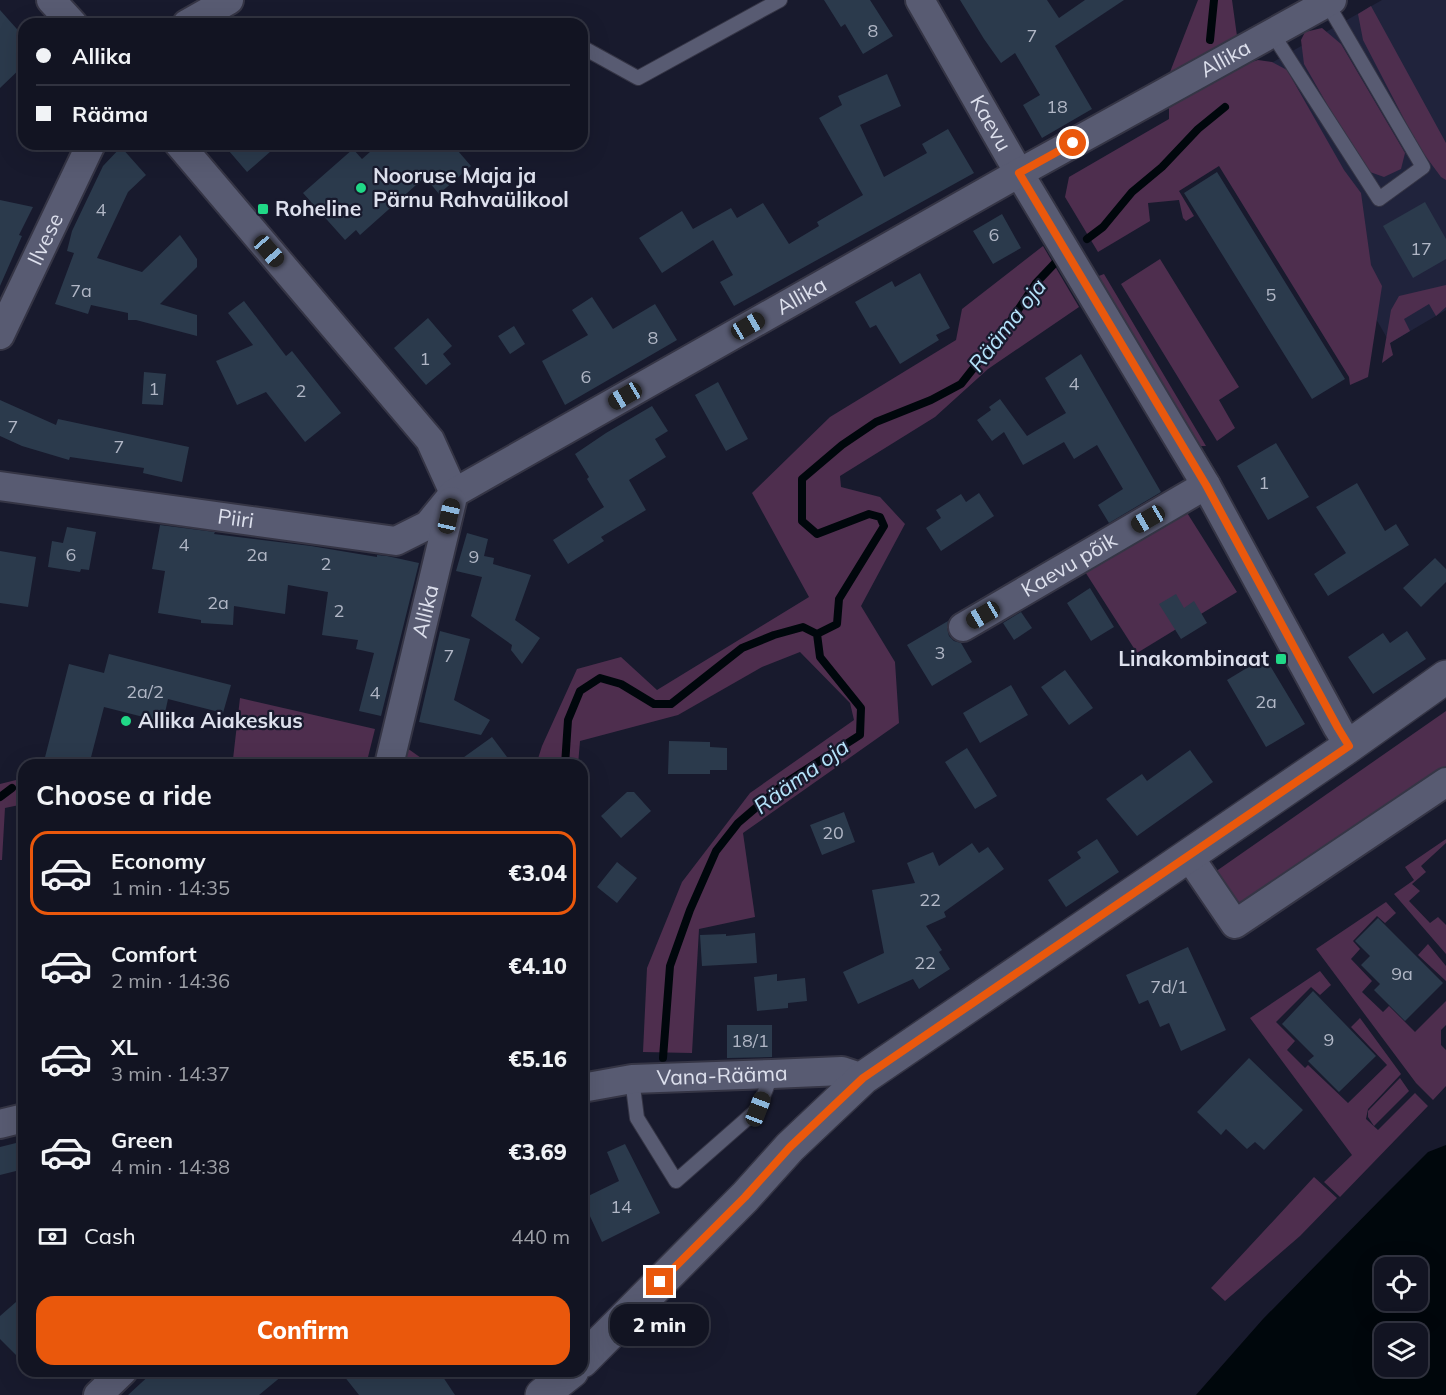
<!DOCTYPE html>
<html lang="en">
<head>
<meta charset="utf-8">
<style>
	body { margin:0; font-family:Mulish,sans-serif; background:#1f212f; color:#f1f3f6; height:100vh; display:flex; flex-direction:column; font-size:22px; white-space:nowrap }
	* { box-sizing:border-box; margin:0 }
	p { font-size:20px; color:#9c9ea5 }
	.icon { flex:none; width:33px; height:33px; fill:none; stroke:currentColor; stroke-width:2; stroke-linecap:round; stroke-linejoin:round }
	.map { position:relative; flex:1; overflow:hidden }
	.side { position:absolute; left:18px; top:759px; width:570px; height:618px; display:flex; flex-direction:column; background:#121422; border-radius:18px; box-shadow:0 6px 24px #0002,0 0 0 2px #313340 }
	.side>* { flex:none }
	.top-card { position:absolute; left:18px; top:18px; width:570px; height:132px; border-radius:18px; box-shadow:0 6px 24px #0002,0 0 0 2px #313340; display:grid; align-content:center; height:132px; padding:0 18px; background:#121422 }
	.tools { position:absolute; left:1374px; top:1257px; display:grid; gap:12px }
	.tools a { display:grid; place-items:center; width:54px; height:54px; border-radius:12px; background:#121422; box-shadow:0 6px 24px #0002,0 0 0 2px #313340; font-size:30px }
	.end { position:absolute; width:27px; height:27px; margin:-14px; border:8px solid #ea580c; background:#fff; box-shadow:0 0 0 3px #fff }
	.from { border-radius:50% }
	.bubble { position:absolute; height:42px; border-radius:18px; background:#121422; box-shadow:0 6px 24px #0002,0 0 0 2px #313340; font-size:20px; font-weight:800; line-height:42px; text-align:center }
	.car { position:absolute; width:18px; height:36px; margin:-18px -9px; border-radius:8px; box-shadow:0 0 4px 2px #0007; background:linear-gradient(#222 24%,#8ab4d8 0 40%,#222 0 76%,#8ab4d8 0 86%,#222 0) }
	.top-card b { display:flex; align-items:center; gap:21px; height:57px; font-size:22px }
	.top-card b+b { border-top:2px solid #313340 }
	.top-card i { width:15px; height:15px; background:#f1f3f6 }
	ul { padding:0; list-style:none }
	li { display:flex; align-items:center; gap:18px; height:84px; margin:0 12px 9px; padding:0 6px; border:3px solid transparent; border-radius:18px }
	li div { flex:1 }
	li b { display:block; font-size:22px }
	li em { font-style:normal; font-weight:800 }
	li.current { border-color:#ea580c }
	li>.icon { width:54px; height:54px; stroke-width:1.5 }
	h2 { padding:0 18px; font-size:27px; line-height:72px }
	.pay { display:flex; align-items:center; gap:15px; height:66px; padding:0 18px; font-size:22px }
	.pay p { margin-inline-start:auto }
	.primary-button { display:flex; gap:12px; margin-top:auto; padding:12px 18px }
	.primary-button a { flex:1; height:69px; border-radius:18px; background:#ea580c; color:#fff; font-size:24px; font-weight:800; line-height:69px; text-align:center }
	.map>svg:first-child { display:block }
	.built { fill:#20233c }
	.green { fill:#4e2e4e }
	.water { fill:#00070c; fill-rule:evenodd }
	.lines { fill:none; stroke-linecap:round; stroke-linejoin:round }
	.stream { stroke:#00070c; stroke-width:8 }
	.building { fill:#2b3a4c }
	.lane-casing { stroke:#353545; stroke-width:16 }
	.street-casing { stroke:#353545; stroke-width:32 }
	.secondary-casing { stroke:#353545; stroke-width:36 }
	.lane { stroke:#585b72; stroke-width:14 }
	.street { stroke:#585b72; stroke-width:28 }
	.secondary { stroke:#585b72; stroke-width:33 }
	.route { stroke:#ea580c; stroke-width:8 }
	.poi-dot { fill:#20d887; stroke:#181a2d; stroke-width:2 }
	.labels { text-anchor:middle; stroke-width:4.5; stroke-linejoin:round; paint-order:stroke }
	.number-label { font-size:18px; fill:#b0b6c5 }
	.street-label { font-size:21px; fill:#dde0ed; stroke:#181a2d }
	.poi-label { font-size:21px; font-weight:bold; fill:#dde0ed; stroke:#181a2d; text-anchor:start }
	.water-label { font-size:22px; font-style:italic; fill:#b5e3fa; stroke:#181a2d }
</style>
</head>
<body>
<div class="map">
<svg width="1446" height="1395" viewBox="0 0 1446 1395">
	<rect width="100%" height="100%" fill="#181a2d"/>
	<path class="built" d="M1382,0H1446V310L1390,343L1238,82Z"/>
	<path class="green" d="M1198,0H1232L1237,36L1170,72Z
		M1371,6L1446,143V180L1441,177L1418,146L1363,40L1358,14Z
		M1322,28L1341,44L1405,153L1401,169L1384,177L1370,172L1340,127L1304,64L1301,40L1305,32Z
		M1258,60L1272,62L1287,70L1344,170L1361,193L1371,265L1382,286L1368,377L1350,385L1349,377L1219,166L1179,191L1194,216L1186,221L1183,218L1179,200L1148,203L1150,221L1098,252L1065,197L1069,177L1169,119V108L1235,67Z
		M1043,246L1079,307L988,369L935,417L840,476L841,487L880,497L905,524L861,606L895,662L899,723L743,833L755,917L699,929L692,1053L643,1052L647,968L682,882L750,793L854,720L850,703L800,652L762,667L678,715L580,741L578,765H536L542,746L577,669L621,657L657,690L809,597L752,493L830,417L956,340L962,309Z
		M1160,259L1239,387L1219,400L1235,428L1217,441L1121,284Z
		M1104,274L1206,446H1197L1096,277Z
		M1446,285V307L1436,316L1429,304L1404,319L1410,331L1390,343L1393,355L1382,363L1391,310L1399,296Z
		M1184,508L1237,592L1137,653L1082,567Z
		M240,698L375,729L366,765H267L233,759Z
		M1446,711V767L1244,909L1215,872Z
		M407,748L431,765H403Z
		M24,778V804L5,808L2,860H0V784Z
		M1446,839V843L1421,866L1426,872L1412,884L1420,891L1409,901L1430,923L1438,917L1446,925V954L1394,894L1414,880L1405,867Z
		M1386,902L1396,913L1385,923L1377,916L1353,941L1360,949L1351,959L1372,981L1362,992L1383,1012L1389,1006L1415,1032L1446,1001V1025L1441,1030V1045L1446,1050V1086L1433,1100L1416,1083L1316,949Z
		M1428,944L1446,966V981L1418,955Z
		M1320,971L1331,985L1320,995L1311,987L1276,1022L1295,1041L1287,1050L1305,1068L1308,1065L1348,1103L1387,1065L1351,1027L1360,1018L1401,1074L1368,1109L1366,1119L1378,1130L1415,1093L1428,1106L1340,1197L1324,1182L1352,1155L1250,1018Z
		M1400,1078L1409,1091L1374,1126L1368,1117V1111Z
		M1314,1177L1337,1198L1300,1236L1225,1301L1211,1288Z"/>
	<path class="water" d="M1446,1145V1395H1196L1263,1319L1384,1196L1428,1152ZM1384,1268H1418V1300H1384ZM1384,1334H1418V1366H1384Z"/>
	<g class="lines">
		<path class="stream" d="M1210,40L1214,0
			M1087,239L1103,227L1132,192L1162,167L1198,129L1225,107
			M405,765H406
			M565,765L568,720L580,691L600,678L621,684L654,704H671L742,648L774,635L803,627L817,634
			M0,797L12,788
			M663,1058L670,966L690,910L716,851L738,823L785,783L860,735L861,708L820,657L817,634L837,624L839,599L884,526L880,517L869,514L817,534L802,521V479L842,445L876,422L931,400L961,384L1010,322L1036,283L1055,263"/>
	</g>
	<path class="building" d="M824,0H870L893,36L863,54L845,24L841,27Z
		M960,0H1047L1059,18L1085,0H1124L1055,46L1092,109L1042,138L1023,105L1040,95L1015,53L1001,63L984,39Z
		M0,10L24,37V65L0,88Z
		M887,74L901,106L860,125L884,177L927,153L922,144L948,129L974,173L734,306L720,282L733,275L713,240L662,273L639,238L682,211L693,229L731,208L737,218L763,203L789,244L819,226L817,222L863,195L819,118L842,105L838,96Z
		M223,144H279L247,172Z
		M379,144H452L471,166L439,194L425,177L360,235L356,230L345,240L303,193L353,149L362,159Z
		M121,147L146,175L128,192L97,258L142,272L180,235L197,259V267L160,304L197,315V336L136,320H128V313L91,305L88,314L55,304L74,253L67,251L72,231L103,166Z
		M1217,172L1345,379L1312,399L1184,193Z
		M0,200L33,207L19,235L22,236L0,286Z
		M1425,202L1446,239V259L1413,278L1383,226Z
		M1002,214L1021,248L993,264L973,231Z
		M920,273L950,328L936,335L939,340L900,364L876,325L870,328L855,302L892,281L895,287Z
		M592,297L613,329L655,304L677,340L565,405L542,361L588,335L572,310Z
		M244,301L286,356L292,351L341,413L305,442L266,392L237,405L216,361L253,345L228,313Z
		M428,318L452,346L443,354L451,364L426,385L394,348Z
		M514,326L525,344L510,354L498,336Z
		M1081,354L1161,492L1109,523L1098,505L1123,489L1097,445L1074,459L1064,442L1023,465L1004,432L992,441L977,420L991,410L989,407L1000,399L1027,436L1066,413L1045,378Z
		M144,372L166,374L163,405L142,404Z
		M718,382L748,439L726,451L695,395Z
		M0,400L56,425L58,419L189,447L182,482L143,473L144,468L70,457L69,460L22,446L0,436Z
		M652,406L668,431L655,439L666,457L629,480L646,510L601,537L604,541L568,564L553,540L604,507L587,479L589,477L575,454L606,433Z
		M1276,443L1309,497L1268,520L1237,466Z
		M1357,483L1385,531L1396,524L1409,545L1328,596L1314,574L1346,553L1316,507Z
		M979,493L994,516L941,551L926,528L941,518L936,510L961,494L966,502Z
		M160,525L215,532L214,534L311,546L377,557V555L387,556L419,563L381,716L359,711L374,653L356,649L358,640L322,635L328,592L288,585L285,614L234,606L233,625L201,623V620L158,613L165,571L152,569Z
		M67,527L96,532L89,570L81,569L80,572L48,567L52,541L63,543Z
		M467,533L488,539L484,556L494,558L493,564L531,575L515,620L540,638L522,664L511,650L512,645L471,616L482,577L456,571Z
		M0,551L36,557L28,607L0,603Z
		M1435,558L1446,569V582L1421,607L1403,588Z
		M1090,588L1114,627L1091,641L1067,603Z
		M1176,594L1184,608L1194,601L1207,623L1181,639L1159,604Z
		M1021,612L1032,628L1014,640L1003,623Z
		M948,621L947,628L949,636L954,641L961,643L972,662L932,686L907,645Z
		M440,631L470,639L454,700L490,720L481,735L419,722Z
		M1407,631L1426,659L1373,694L1348,657L1383,633L1390,643Z
		M109,654L231,685L223,713L168,699L163,722L104,707L89,765H43L69,664L104,673Z
		M1265,657L1305,724L1266,747L1227,680Z
		M1065,670L1093,708L1069,725L1041,687Z
		M1011,685L1028,715L980,743L963,713Z
		M492,737L513,765H453Z
		M669,741L710,742V747L727,748V770H710V774H668Z
		M967,748L997,796L975,809L945,762Z
		M1190,750L1213,782L1137,836L1106,799L1142,774L1147,781Z
		M627,792H634L651,811L621,838L601,816Z
		M844,812L855,842L822,855L810,825Z
		M1097,839L1119,872L1066,907L1048,880L1081,858L1077,852Z
		M972,843L979,853L988,847L1004,869L944,912L946,917L926,926L942,950L939,952L950,969L919,989L913,979L858,1004L843,972L884,953L872,890L915,883L907,863L933,852L939,866Z
		M617,862L637,878L617,903L597,887Z
		M1378,918L1443,983L1405,1021L1374,990L1380,984L1361,965L1370,956L1355,941Z
		M755,933L757,963L702,966L700,935L726,934V936Z
		M1188,947L1226,1030L1181,1051L1169,1023L1160,1027L1148,1000L1139,1004L1126,975Z
		M777,974V981L805,978L807,1001L788,1003V1008L757,1011L754,977Z
		M1313,991L1376,1056L1339,1092L1308,1061L1314,1056L1282,1024Z
		M727,1025H772V1057L727,1058Z
		M1249,1058L1303,1110L1264,1150L1255,1142L1247,1149L1226,1129L1221,1135L1197,1112Z
		M24,1141V1169L0,1175V1147Z
		M625,1144L660,1213L602,1242L582,1199L619,1181L607,1152Z
		M24,1295V1363L0,1339V1316Z
		M154,1371H288L259,1395H128Z
		M340,1371H439L455,1395H359Z"/>
	<g class="lines">
		<g class="lane-casing">
			<path id="lane" d="M1272,33L1379,199L1423,167L1327,3
				M582,47L638,78L780,0
				M632,1079L637,1118L676,1181L758,1109L772,1074"/>
		</g>
		<g class="street-casing">
			<g id="street">
				<path d="M51,0L73,24"/>
				<path id="s1" d="M920,0L1019,173L1206,485L1338,728L1349,746"/>
				<path d="M187,24L229,0"/>
				<path d="M179,144L430,440L454,493"/>
				<path id="s2" d="M0,335L91,144"/>
				<path id="s3" d="M0,486L396,541L428,525L454,493L1019,173L1332,0"/>
				<path id="s4" d="M963,627L1206,485"/>
				<path id="s5" d="M389,765L452,501"/>
				<path d="M1188,855L1235,924L1446,782"/>
				<path id="s6" d="M582,1088L632,1079L772,1074L842,1071L863,1078"/>
				<path d="M0,1124L24,1118"/>
				<path d="M98,1395L123,1371"/>
			</g>
		</g>
		<g class="secondary-casing">
			<path id="secondary" d="M582,1361L745,1197L790,1147L863,1078L1349,746L1446,677
				M542,1395L572,1371"/>
		</g>
		<use href="#lane" class="lane"/>
		<use href="#street" class="street"/>
		<use href="#secondary" class="secondary"/>
	</g>
	<g class="lines">
		<path class="route" d="M660,1282L745,1197L790,1147L863,1078L1349,746L1338,728L1206,485L1019,173L1073,143"/>
	</g>
	<g class="poi-dot">
		<circle cx="361" cy="188" r="6"/>
		<rect x="257" y="203" width="12" height="12" rx="3"/>
		<rect x="1275" y="653" width="12" height="12" rx="3"/>
		<circle cx="126" cy="721" r="6"/>
	</g>
	<g class="labels">
		<g class="number-label">
			<text x="873" y="37">8</text>
			<text x="1032" y="42">7</text>
			<text x="1057" y="113">18</text>
			<text x="101" y="216">4</text>
			<text x="994" y="241">6</text>
			<text x="1421" y="255">17</text>
			<text x="81" y="297">7a</text>
			<text x="1271" y="301">5</text>
			<text x="653" y="344">8</text>
			<text x="425" y="365">1</text>
			<text x="586" y="383">6</text>
			<text x="1074" y="390">4</text>
			<text x="154" y="395">1</text>
			<text x="301" y="397">2</text>
			<text x="13" y="433">7</text>
			<text x="119" y="453">7</text>
			<text x="1264" y="489">1</text>
			<text x="184" y="551">4</text>
			<text x="71" y="561">6</text>
			<text x="257" y="561">2a</text>
			<text x="474" y="563">9</text>
			<text x="326" y="570">2</text>
			<text x="218" y="609">2a</text>
			<text x="339" y="617">2</text>
			<text x="940" y="659">3</text>
			<text x="449" y="662">7</text>
			<text x="145" y="698">2a/2</text>
			<text x="375" y="699">4</text>
			<text x="1266" y="708">2a</text>
			<text x="833" y="839">20</text>
			<text x="930" y="906">22</text>
			<text x="925" y="969">22</text>
			<text x="1402" y="980">9a</text>
			<text x="1169" y="993">7d/1</text>
			<text x="1329" y="1046">9</text>
			<text x="750" y="1047">18/1</text>
			<text x="621" y="1213">14</text>
		</g>
		<g class="street-label">
			<text dy="7" stroke="none"><textPath href="#s3" startOffset="1362">Allika</textPath></text>
			<text dy="7" stroke="none"><textPath href="#s1" startOffset="142">Kaevu</textPath></text>
			<text dy="7" stroke="none"><textPath href="#s2" startOffset="106">Ilvese</textPath></text>
			<text dy="7" stroke="none"><textPath href="#s3" startOffset="876">Allika</textPath></text>
			<text dy="7" stroke="none"><textPath href="#s3" startOffset="238">Piiri</textPath></text>
			<text dy="7" stroke="none"><textPath href="#s4" startOffset="123">Kaevu põik</textPath></text>
			<text dy="7" stroke="none"><textPath href="#s5" startOffset="158">Allika</textPath></text>
			<text dy="7" stroke="none"><textPath href="#s6" startOffset="141">Vana-Rääma</textPath></text>
		</g>
		<g class="poi-label">
			<text x="373" y="183">Nooruse Maja ja<tspan x="373" dy="24">Pärnu Rahvaülikool</tspan></text>
			<text x="275" y="216">Roheline</text>
			<text x="1269" y="666" text-anchor="end">Linakombinaat</text>
			<text x="138" y="728">Allika Aiakeskus</text>
		</g>
		<g class="water-label">
			<text transform="translate(1007 325) rotate(-52)" y="8">Rääma oja</text>
			<text transform="translate(801 776) rotate(-36)" y="8">Rääma oja</text>
		</g>
	</g>
</svg>
<div class="tools">
<a><svg class="icon" aria-label="locate" viewBox="0 0 24 24"><circle cx="12" cy="12" r="6"/><path d="M12 2v4M12 18v4M2 12h4M18 12h4"/></svg></a>
<a><svg class="icon" aria-label="layers" viewBox="0 0 24 24"><path d="M12 4l9 5-9 5-9-5zM3 14l9 5 9-5"/></svg></a>
</div>
<i class="end from" style="left:1073px;top:143px"></i>
<i class="end" style="left:660px;top:1282px"></i>
<div class="bubble" style="left:610px;top:1304px;width:99px">2 min</div>
<i class="car" style="left:269px;top:251px;rotate:139deg"></i>
<i class="car" style="left:748px;top:326px;rotate:60deg"></i>
<i class="car" style="left:625px;top:396px;rotate:240deg"></i>
<i class="car" style="left:449px;top:516px;rotate:13deg"></i>
<i class="car" style="left:1148px;top:519px;rotate:240deg"></i>
<i class="car" style="left:983px;top:615px;rotate:240deg"></i>
<i class="car" style="left:758px;top:1109px;rotate:21deg"></i>
<div class="top-card">
<b><i class="from"></i>Allika</b>
<b><i></i>Rääma</b>
</div>
<section class="side">
<h2>Choose a ride</h2>
<ul>
<li class="current"><svg class="icon" aria-label="car" viewBox="0 0 24 24"><path d="M5 17H2v-5l4-1 3-4h7l3 4 3 1v5h-3M9 17h6M6 11h13"/><circle cx="7" cy="17" r="2"/><circle cx="17" cy="17" r="2"/></svg><div><b>Economy</b><p>1 min · 14:35</p></div><em>€3.04</em></li>
<li><svg class="icon" aria-label="car" viewBox="0 0 24 24"><path d="M5 17H2v-5l4-1 3-4h7l3 4 3 1v5h-3M9 17h6M6 11h13"/><circle cx="7" cy="17" r="2"/><circle cx="17" cy="17" r="2"/></svg><div><b>Comfort</b><p>2 min · 14:36</p></div><em>€4.10</em></li>
<li><svg class="icon" aria-label="car" viewBox="0 0 24 24"><path d="M5 17H2v-5l4-1 3-4h7l3 4 3 1v5h-3M9 17h6M6 11h13"/><circle cx="7" cy="17" r="2"/><circle cx="17" cy="17" r="2"/></svg><div><b>XL</b><p>3 min · 14:37</p></div><em>€5.16</em></li>
<li><svg class="icon" aria-label="car" viewBox="0 0 24 24"><path d="M5 17H2v-5l4-1 3-4h7l3 4 3 1v5h-3M9 17h6M6 11h13"/><circle cx="7" cy="17" r="2"/><circle cx="17" cy="17" r="2"/></svg><div><b>Green</b><p>4 min · 14:38</p></div><em>€3.69</em></li>
</ul>
<div class="pay"><svg class="icon" aria-label="cash" viewBox="0 0 24 24"><path d="M3 7h18v10H3z"/><circle cx="12" cy="12" r="2"/></svg>Cash<p>440 m</p></div>
<div class="primary-button"><a>Confirm</a></div>
</section>
</div>
</body>
</html>
